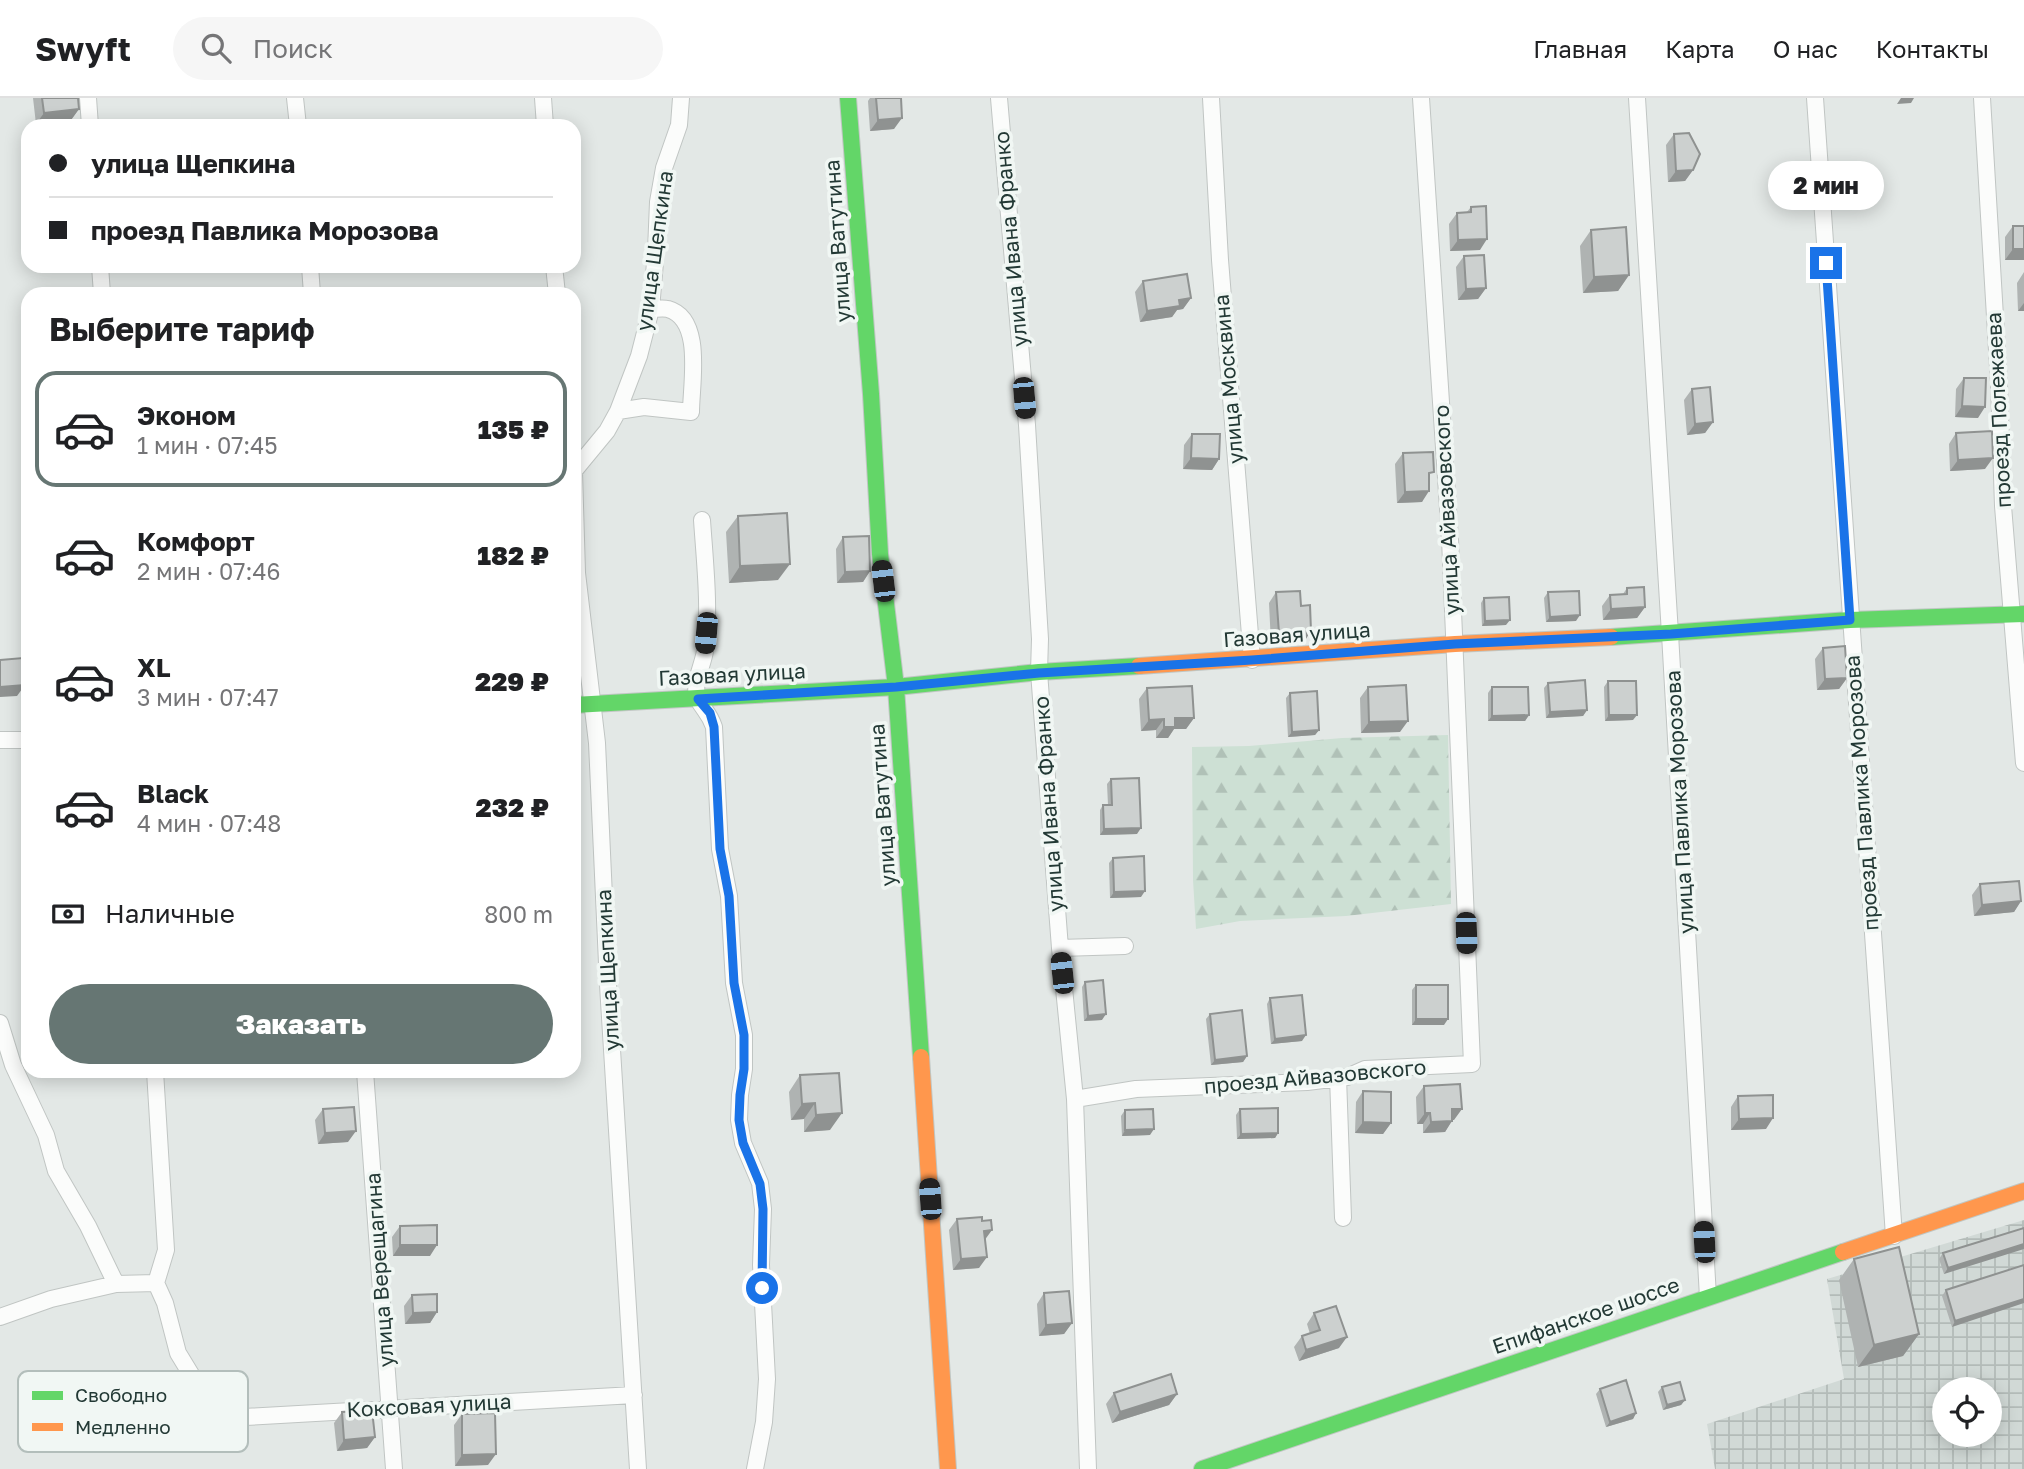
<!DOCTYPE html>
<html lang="ru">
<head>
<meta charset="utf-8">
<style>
	body { margin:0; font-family:"Golos Text",sans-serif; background:#f6f6f6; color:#202124; height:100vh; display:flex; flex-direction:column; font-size:26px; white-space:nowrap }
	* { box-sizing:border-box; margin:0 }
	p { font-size:23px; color:#757577 }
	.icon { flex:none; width:38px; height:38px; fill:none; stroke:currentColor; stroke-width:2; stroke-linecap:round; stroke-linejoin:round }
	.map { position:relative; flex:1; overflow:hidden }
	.panel { position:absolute; left:21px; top:189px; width:560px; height:791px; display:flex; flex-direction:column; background:#fff; border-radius:21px; box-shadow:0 4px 18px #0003 }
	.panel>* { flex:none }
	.banner { position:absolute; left:21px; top:21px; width:560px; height:154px; border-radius:21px; box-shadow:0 4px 18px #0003; display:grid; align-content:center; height:154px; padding:0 28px; background:#fff }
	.fabs { position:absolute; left:1932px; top:1279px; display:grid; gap:14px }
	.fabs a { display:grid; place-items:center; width:70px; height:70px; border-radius:50%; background:#fff; box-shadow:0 4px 18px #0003; font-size:35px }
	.end { position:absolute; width:32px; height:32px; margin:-16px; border:9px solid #1a73e8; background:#fff; box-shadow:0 0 0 4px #fff }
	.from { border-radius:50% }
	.bubble { position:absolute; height:49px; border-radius:24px; background:#fff; box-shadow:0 4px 18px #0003; font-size:23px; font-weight:800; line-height:49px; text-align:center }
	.car { position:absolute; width:21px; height:42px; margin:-21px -10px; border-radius:9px; box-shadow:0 0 5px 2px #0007; background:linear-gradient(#222 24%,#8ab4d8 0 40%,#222 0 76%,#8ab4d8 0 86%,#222 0) }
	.banner b { display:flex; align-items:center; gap:24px; height:66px; font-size:26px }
	.banner b+b { border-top:2px solid #e0e0e0 }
	.banner i { width:18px; height:18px; background:#202124 }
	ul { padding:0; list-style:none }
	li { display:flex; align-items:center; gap:21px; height:116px; margin:0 14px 10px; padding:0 14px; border:4px solid transparent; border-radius:21px }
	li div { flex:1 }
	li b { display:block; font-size:26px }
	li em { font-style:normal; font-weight:800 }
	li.on { border-color:#667673 }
	li>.icon { width:63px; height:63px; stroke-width:1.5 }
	h2 { padding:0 28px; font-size:32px; line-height:84px }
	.pay { display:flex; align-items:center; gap:18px; height:77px; padding:0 28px; font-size:26px }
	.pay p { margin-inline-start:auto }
	.action { display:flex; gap:14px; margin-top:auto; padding:14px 28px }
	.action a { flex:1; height:80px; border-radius:42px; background:#667673; color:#fff; font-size:28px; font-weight:800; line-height:80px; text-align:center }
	header { display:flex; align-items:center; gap:42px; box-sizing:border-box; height:98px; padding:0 35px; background:#fff; border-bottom:2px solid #e0e0e0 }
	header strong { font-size:33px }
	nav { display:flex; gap:38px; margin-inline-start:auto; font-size:24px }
	.search { width:490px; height:63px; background:#f6f6f6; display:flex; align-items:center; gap:18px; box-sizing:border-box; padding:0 24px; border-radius:38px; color:#757577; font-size:26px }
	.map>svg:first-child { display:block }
	.industrial { fill:url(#industrial-grid); fill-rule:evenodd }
	.forest { fill:url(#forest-firs) }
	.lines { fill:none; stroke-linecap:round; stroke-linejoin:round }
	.street-casing { stroke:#c0c5c3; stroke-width:18 }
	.fast-casing { stroke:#c0c6c3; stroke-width:18 }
	.slow-casing { stroke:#c0c6c3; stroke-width:18 }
	.street { stroke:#fbfcfb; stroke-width:16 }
	.fast { stroke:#63d668; stroke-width:16 }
	.slow { stroke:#ff974d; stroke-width:16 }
	.wall { fill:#afb3b2 }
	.shaded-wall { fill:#8f9291 }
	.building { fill:#ccd0cf; stroke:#8f9291; stroke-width:2 }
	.route { stroke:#1a73e8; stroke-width:9 }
	.labels { text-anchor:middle; stroke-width:7; stroke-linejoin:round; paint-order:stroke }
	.street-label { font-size:21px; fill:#233935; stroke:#f1f7f4 }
	.key { fill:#f1f7f4; stroke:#b3bebb; stroke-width:2 }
	.key-label { font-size:19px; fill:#233935 }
</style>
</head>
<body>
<header>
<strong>Swyft</strong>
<div class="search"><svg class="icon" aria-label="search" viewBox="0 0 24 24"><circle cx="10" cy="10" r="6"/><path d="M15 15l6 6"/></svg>Поиск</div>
<nav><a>Главная</a><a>Карта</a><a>О нас</a><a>Контакты</a></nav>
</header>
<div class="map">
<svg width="2024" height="1371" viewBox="0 0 2024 1371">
	<defs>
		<pattern id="industrial-grid" width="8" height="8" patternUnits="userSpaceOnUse" patternTransform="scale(1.75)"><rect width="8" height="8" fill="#d1d9d6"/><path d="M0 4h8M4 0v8" fill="none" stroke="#b3bbb8"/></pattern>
		<pattern id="forest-firs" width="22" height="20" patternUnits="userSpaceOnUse" patternTransform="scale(1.75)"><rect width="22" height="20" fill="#cde0d4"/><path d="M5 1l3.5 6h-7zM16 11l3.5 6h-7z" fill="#b0c1b7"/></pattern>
	</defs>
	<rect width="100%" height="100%" fill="#e3e8e6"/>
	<path class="industrial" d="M2024,1122V1371H1715L1707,1326L1844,1281L1827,1181ZM1944,1292H1990V1337H1944Z"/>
	<path class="forest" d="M1448,637L1451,806L1346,818L1240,823L1196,831L1193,782L1192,649L1249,648L1342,640Z"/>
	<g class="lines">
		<g class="street-casing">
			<path id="street" d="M88,0L90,28
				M295,0L298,28
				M543,0L545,28
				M999,0L1027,327L1040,541L1039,574L1060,850L1075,1001L1088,1371
				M1211,0L1220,162L1252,562
				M1637,0L1670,536L1708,1199
				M1815,0L1894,1138
				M1982,0L1999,286L2003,408L2024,665
				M100,168L102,196
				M310,168L312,196
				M554,168L557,196
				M618,313L644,309L691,314C691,286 704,221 668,211C663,210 656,211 651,211
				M574,373L607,333L618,313L639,258L651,211L656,153L658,104L664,70L679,27L681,0
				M574,374L577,475L597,645L608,887L638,1371
				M702,422C705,466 710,509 705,553C703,567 692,587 698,601C703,612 709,614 714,629L720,751L729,798L734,885L744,937V971L740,997L739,1022L743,1045L760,1085L763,1111L761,1167L767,1281L764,1324L755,1371
				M0,642H28
				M1060,850L1125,848
				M0,925L13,967L46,1037L56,1073L88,1128L116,1186
				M155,973L166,1152L156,1185L165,1205L178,1255L206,1301L225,1316L245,1319L634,1297
				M365,973L394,1371
				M1338,979L1343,1120
				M1075,1001L1136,991L1307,984L1347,979L1365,971L1472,966L1450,441L1421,0
				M0,1219L51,1201L116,1186L156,1185"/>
		</g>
		<g class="fast-casing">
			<path id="fast" d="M848,0L871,296L880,456L896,589L921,959
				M1611,539L1850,522L2024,516
				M574,607L896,589L1039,574L1139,568
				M1202,1371L1843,1154"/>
		</g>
		<g class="slow-casing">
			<path id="slow" d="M1139,568L1455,546L1611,539
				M921,959L948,1371
				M1843,1154L2024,1093"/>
		</g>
		<use href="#street" class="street"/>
		<use href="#fast" class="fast"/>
		<use href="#slow" class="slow"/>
	</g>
	<path class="wall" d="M33,0H78L79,11L71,22L36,26Z
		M870,0H901L894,31L870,33L868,3Z
		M1674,36L1693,72L1685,83L1668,84L1666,47Z
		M1471,109L1480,152L1450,153L1449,126L1457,115H1466Z
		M2013,128L2024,162H2005V139Z
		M1591,132L1629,177L1618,193L1583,195L1580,148Z
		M1464,158L1486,190L1478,201L1458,202L1456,169Z
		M2024,174V213H2018L2017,185Z
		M1143,183L1191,200L1183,211L1177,212L1172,219L1140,224L1135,194Z
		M1964,280L1978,320L1955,319L1956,291Z
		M1692,291L1713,324L1705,335L1687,337L1684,302Z
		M1956,335L1985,371L1950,373L1949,346Z
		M1192,336L1219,361L1212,372L1183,371L1184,347Z
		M1403,355L1429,381L1422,404L1397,405L1395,366Z
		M738,418L778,482L729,485L726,434Z
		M843,439L870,473L863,484L837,485L836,451Z
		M1627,490L1645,509L1637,520L1603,522L1602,508L1610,497L1623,496Z
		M1276,494L1304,544L1271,546L1269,505Z
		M1548,494L1576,523L1546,524L1544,500Z
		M1484,500L1506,527L1482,528L1481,505Z
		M1823,550L1847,580L1839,591L1817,592L1815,561Z
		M1608,583L1633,622L1605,623L1604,589Z
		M1548,585L1587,612L1583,618L1546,620L1544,590Z
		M1368,589L1400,634L1361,635L1360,600Z
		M1492,589L1529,617L1525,623H1488V595Z
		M1147,590L1194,620L1186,631H1174L1168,640H1156V632L1141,633L1139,601Z
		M1290,595L1319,632L1315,637L1288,639L1286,600Z
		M1111,681L1137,736L1100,737V712L1103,707H1108L1107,686Z
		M1113,760L1141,799L1110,800L1109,765Z
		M1980,786L2021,803L2014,814L1974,818L1972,797Z
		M1085,884L1102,922L1084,923L1082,889Z
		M1416,887L1444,927H1412V892Z
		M1270,900L1302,943L1271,946L1267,906Z
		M1210,916L1247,958L1243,964L1211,967L1206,921Z
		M800,977L830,1032L804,1034V1021L791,1022L789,994Z
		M1424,988L1454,1022H1452L1445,1034L1423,1035V1026H1417L1416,999Z
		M1363,993L1391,1025L1383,1036L1355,1035L1356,1004Z
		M1738,998L1766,1031L1731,1032V1009Z
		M323,1011L348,1044L318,1046L315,1022Z
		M1240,1011L1278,1035L1275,1040L1237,1041L1236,1017Z
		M1125,1012L1150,1037L1122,1038L1121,1018Z
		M957,1121L985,1141L979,1170L953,1172L949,1132Z
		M400,1128L430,1158H393L392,1139Z
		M2024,1130L1944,1176L1939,1161L1943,1155Z
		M1854,1161L1919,1236L1903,1258L1858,1269L1839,1182Z
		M2024,1167L1952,1229L1942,1198L1946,1192Z
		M1044,1195L1072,1225L1064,1236L1039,1238L1037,1206Z
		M412,1197L437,1214L430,1225L405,1226L404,1208Z
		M1314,1215L1339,1250L1299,1263L1294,1249L1302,1238L1310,1236L1307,1226Z
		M1662,1289L1685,1302L1681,1307L1663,1312L1658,1294Z
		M1600,1291L1636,1315L1633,1321L1606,1329L1596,1296Z
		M1114,1295L1177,1296L1169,1307L1112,1325L1106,1306Z
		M342,1314L375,1339L367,1350L337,1353L334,1325Z
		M462,1316L488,1367L455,1368L454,1327Z"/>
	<path class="shaded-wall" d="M1901,0H1914L1911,5L1897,6Z
		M79,11L71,22L36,26L44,15Z
		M902,20L894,31L870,33L878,22Z
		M1693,72L1685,83L1668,84L1676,73Z
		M1487,141L1480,152L1450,153L1458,142Z
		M2013,151H2024V162H2005Z
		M1629,177L1618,193L1583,195L1594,179Z
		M1486,190L1478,201L1458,202L1466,191Z
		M1191,200L1183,211L1177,212L1172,219L1140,224L1147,213L1179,202Z
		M2024,205V213H2018Z
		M1962,308L1985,309L1978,320L1955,319Z
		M1713,324L1705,335L1687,337L1695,326Z
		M1191,360L1219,361L1212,372L1183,371Z
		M1993,360L1985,371L1950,373L1958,362Z
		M1429,393L1422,404L1397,405L1405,394Z
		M790,466L778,482L729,485L740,468Z
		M870,473L863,484L837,485L845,474Z
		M1645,509L1637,520L1603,522L1611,511Z
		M1580,517L1576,523L1546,524L1550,519Z
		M1510,522L1506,527L1482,528L1485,523Z
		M1311,533L1304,544L1271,546L1279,535Z
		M1847,580L1839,591L1817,592L1825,581Z
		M25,587L17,598L0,599V589Z
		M1587,612L1583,618L1546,620L1550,614Z
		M1529,617L1525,623H1488L1492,618Z
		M1609,617H1637L1633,622L1605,623Z
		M1175,620H1194L1186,631H1174L1168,640H1156L1164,629Z
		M1164,621L1156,632L1141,633L1149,622Z
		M1408,623L1400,634L1361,635L1369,624Z
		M1319,632L1315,637L1288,639L1292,634Z
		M1141,730L1137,736L1100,737L1104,731Z
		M1145,793L1141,799L1110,800L1114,794Z
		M2021,803L2014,814L1974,818L1982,807Z
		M1106,916L1102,922L1084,923L1088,918Z
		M1416,921H1448L1444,927H1412Z
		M1306,937L1302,943L1271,946L1275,941Z
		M1247,958L1243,964L1211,967L1215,962Z
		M815,1005L804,1021L791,1022L802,1006Z
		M1452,1011H1462L1454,1022H1444Z
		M842,1015L830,1032L804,1034L816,1017Z
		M1425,1015H1430L1423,1026H1417Z
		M1773,1020L1766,1031L1731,1032L1739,1021Z
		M1452,1023L1445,1034L1423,1035L1431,1024Z
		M1363,1024L1391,1025L1383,1036L1355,1035Z
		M1154,1031L1150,1037L1122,1038L1125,1032Z
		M356,1033L348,1044L318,1046L325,1035Z
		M1278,1035L1275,1040L1237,1041L1241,1036Z
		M992,1132L984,1143V1133Z
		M2024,1146V1151L1944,1176L1948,1170Z
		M400,1147H437L430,1158H393Z
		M987,1159L979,1170L953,1172L961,1161Z
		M2024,1201V1205L1952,1229L1955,1223Z
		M437,1214L430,1225L405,1226L413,1215Z
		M1072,1225L1064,1236L1039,1238L1046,1227Z
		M1919,1236L1903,1258L1858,1269L1874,1247Z
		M1347,1239L1339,1250L1299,1263L1306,1252Z
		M1177,1296L1169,1307L1112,1325L1120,1314Z
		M1685,1302L1681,1307L1663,1312L1667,1307Z
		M1636,1315L1633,1321L1606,1329L1610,1324Z
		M375,1339L367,1350L337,1353L344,1342Z
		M496,1356L488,1367L455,1368L462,1357Z"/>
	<path class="building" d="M42,0H78L79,11L44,15Z
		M876,0H901L902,20L878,22Z
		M1689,35L1700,56L1693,72L1676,73L1674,36Z
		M1486,108L1487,141L1458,142L1457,115L1471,114V109Z
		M2013,128H2024V151H2013Z
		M1626,129L1629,177L1594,179L1591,132Z
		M1484,157L1486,190L1466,191L1464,158Z
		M1187,176L1191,200L1179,202L1180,208L1147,213L1143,183Z
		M1964,280H1986L1985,309L1962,308Z
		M1710,289L1713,324L1695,326L1692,291Z
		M1992,333L1993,360L1958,362L1956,335Z
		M1192,336H1220L1219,361L1191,360Z
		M1433,354L1434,374L1429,375V393L1405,394L1403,355Z
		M787,415L790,466L740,468L738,418Z
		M869,438L870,473L845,474L843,439Z
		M1644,489L1645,509L1611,511L1610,497L1627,496V490Z
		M1300,493L1301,508L1310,507L1311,533L1279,535L1276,494Z
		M1579,493L1580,517L1550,519L1548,494Z
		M1509,499L1510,522L1485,523L1484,500Z
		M1845,548L1847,580L1825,581L1823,550Z
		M23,560L25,587L0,589V562Z
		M1585,582L1587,612L1550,614L1548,585Z
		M1608,583H1636L1637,617H1609Z
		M1406,587L1408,623L1369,624L1368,589Z
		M1192,588L1194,620H1175V629H1164V621L1149,622L1147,590Z
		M1492,589H1528L1529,617L1492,618Z
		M1317,593L1319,632L1292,634L1290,595Z
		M1139,680L1141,730L1104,731L1103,707H1112L1111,681Z
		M1144,758L1145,793L1114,794L1113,760Z
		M2019,783L2021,803L1982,807L1980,786Z
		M1103,882L1106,916L1088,918L1085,884Z
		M1416,887H1448V921H1416Z
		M1302,897L1306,937L1275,941L1270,900Z
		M1242,912L1247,958L1215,962L1210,916Z
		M839,975L842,1015L816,1017L815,1005L802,1006L800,977Z
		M1460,986L1462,1011H1452V1023L1431,1024L1430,1015H1425L1424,988Z
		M1363,993L1391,994V1025L1363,1024Z
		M1773,997V1020L1739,1021L1738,998Z
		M354,1009L356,1033L325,1035L323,1011Z
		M1278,1010V1035L1241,1036L1240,1011Z
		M1153,1011L1154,1031L1125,1032V1012Z
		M982,1119V1123L991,1122L992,1132L984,1133L987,1159L961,1161L957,1121Z
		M437,1127V1147H400V1128Z
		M2024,1130V1146L1948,1170L1943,1155Z
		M1899,1149L1919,1236L1874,1247L1854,1161Z
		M2024,1167V1201L1955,1223L1946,1192Z
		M1069,1193L1072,1225L1046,1227L1044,1195Z
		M437,1196V1214L413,1215L412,1197Z
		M1336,1208L1347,1239L1306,1252L1302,1238L1320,1232L1314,1215Z
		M1171,1276L1177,1296L1120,1314L1114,1295Z
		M1626,1282L1636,1315L1610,1324L1600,1291Z
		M1680,1284L1685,1302L1667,1307L1662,1289Z
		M372,1312L375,1339L344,1342L342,1314Z
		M495,1315L496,1356L462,1357V1316Z"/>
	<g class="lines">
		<path class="route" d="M762,1190L763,1111L760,1086L743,1045L739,1022L740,997L744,971V937L734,885L729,798L720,751L714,629L710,615L698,601L896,589L1039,575L1252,562L1455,546L1671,536L1850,522L1826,165"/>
	</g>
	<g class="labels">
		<g class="street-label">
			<text transform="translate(1011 141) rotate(-95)" y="7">улица Ивана Франко</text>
			<text transform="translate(838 143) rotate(-94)" y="7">улица Ватутина</text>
			<text transform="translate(655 153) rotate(-82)" y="7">улица Щепкина</text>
			<text transform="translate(1229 281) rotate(-95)" y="7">улица Москвина</text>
			<text transform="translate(1999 312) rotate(-93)" y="7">проезд Полежаева</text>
			<text transform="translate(1447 412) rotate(-93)" y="7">улица Айвазовского</text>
			<text transform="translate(1297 537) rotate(-4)" y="7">Газовая улица</text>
			<text transform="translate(732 577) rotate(-3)" y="7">Газовая улица</text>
			<text transform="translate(1862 695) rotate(-94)" y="7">проезд Павлика Морозова</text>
			<text transform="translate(1680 704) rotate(-93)" y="7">улица Павлика Морозова</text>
			<text transform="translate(1049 706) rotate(-94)" y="7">улица Ивана Франко</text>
			<text transform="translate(883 707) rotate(-94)" y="7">улица Ватутина</text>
			<text transform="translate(608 872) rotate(-93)" y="7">улица Щепкина</text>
			<text transform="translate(1315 979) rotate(-5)" y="7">проезд Айвазовского</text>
			<text transform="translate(380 1172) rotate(-94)" y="7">улица Верещагина</text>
			<text transform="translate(1586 1218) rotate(-19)" y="7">Епифанское шоссе</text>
			<text transform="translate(429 1308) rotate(-3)" y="7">Коксовая улица</text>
		</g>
	</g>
	<rect x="18" y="1273" width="230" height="81" rx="10" class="key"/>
	<rect x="32" y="1293" width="31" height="9" fill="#63d668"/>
	<rect x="32" y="1325" width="31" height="8" fill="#ff974d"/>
	<g class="key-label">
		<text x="75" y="1304">Свободно</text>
		<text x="75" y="1336">Медленно</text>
	</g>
</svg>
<div class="fabs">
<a><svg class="icon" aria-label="locate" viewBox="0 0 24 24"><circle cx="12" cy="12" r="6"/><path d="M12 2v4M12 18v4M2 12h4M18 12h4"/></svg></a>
</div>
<i class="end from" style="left:762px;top:1190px"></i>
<i class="end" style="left:1826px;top:165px"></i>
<div class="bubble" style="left:1768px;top:63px;width:116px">2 мин</div>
<i class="car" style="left:1024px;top:300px;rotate:175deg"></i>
<i class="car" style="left:883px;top:483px;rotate:353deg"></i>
<i class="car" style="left:706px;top:535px;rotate:185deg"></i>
<i class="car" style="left:1466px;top:835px;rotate:178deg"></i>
<i class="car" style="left:1062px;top:875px;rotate:354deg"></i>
<i class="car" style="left:930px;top:1101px;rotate:356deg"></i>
<i class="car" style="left:1704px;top:1144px;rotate:357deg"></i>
<div class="banner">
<b><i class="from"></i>улица Щепкина</b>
<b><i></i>проезд Павлика Морозова</b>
</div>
<section class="panel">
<h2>Выберите тариф</h2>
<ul>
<li class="on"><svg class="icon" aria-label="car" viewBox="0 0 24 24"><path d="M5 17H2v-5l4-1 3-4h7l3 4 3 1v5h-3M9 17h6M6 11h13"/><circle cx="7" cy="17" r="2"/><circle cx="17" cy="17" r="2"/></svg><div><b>Эконом</b><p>1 мин · 07:45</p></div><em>135 ₽</em></li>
<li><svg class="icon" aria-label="car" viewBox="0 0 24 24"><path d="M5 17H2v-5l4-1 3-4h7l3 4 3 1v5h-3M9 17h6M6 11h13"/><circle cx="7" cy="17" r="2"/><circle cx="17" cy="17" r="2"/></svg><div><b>Комфорт</b><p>2 мин · 07:46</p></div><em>182 ₽</em></li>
<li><svg class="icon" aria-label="car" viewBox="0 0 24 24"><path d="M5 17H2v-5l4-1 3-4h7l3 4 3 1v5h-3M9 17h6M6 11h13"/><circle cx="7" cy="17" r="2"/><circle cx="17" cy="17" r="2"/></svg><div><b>XL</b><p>3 мин · 07:47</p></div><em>229 ₽</em></li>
<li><svg class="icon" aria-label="car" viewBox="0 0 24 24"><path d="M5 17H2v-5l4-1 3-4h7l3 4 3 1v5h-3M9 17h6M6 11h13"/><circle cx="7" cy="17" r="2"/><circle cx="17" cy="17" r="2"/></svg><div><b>Black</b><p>4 мин · 07:48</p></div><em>232 ₽</em></li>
</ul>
<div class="pay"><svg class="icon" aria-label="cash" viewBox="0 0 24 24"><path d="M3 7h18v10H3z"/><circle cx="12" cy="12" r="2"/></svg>Наличные<p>800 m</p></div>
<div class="action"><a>Заказать</a></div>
</section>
</div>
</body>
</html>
